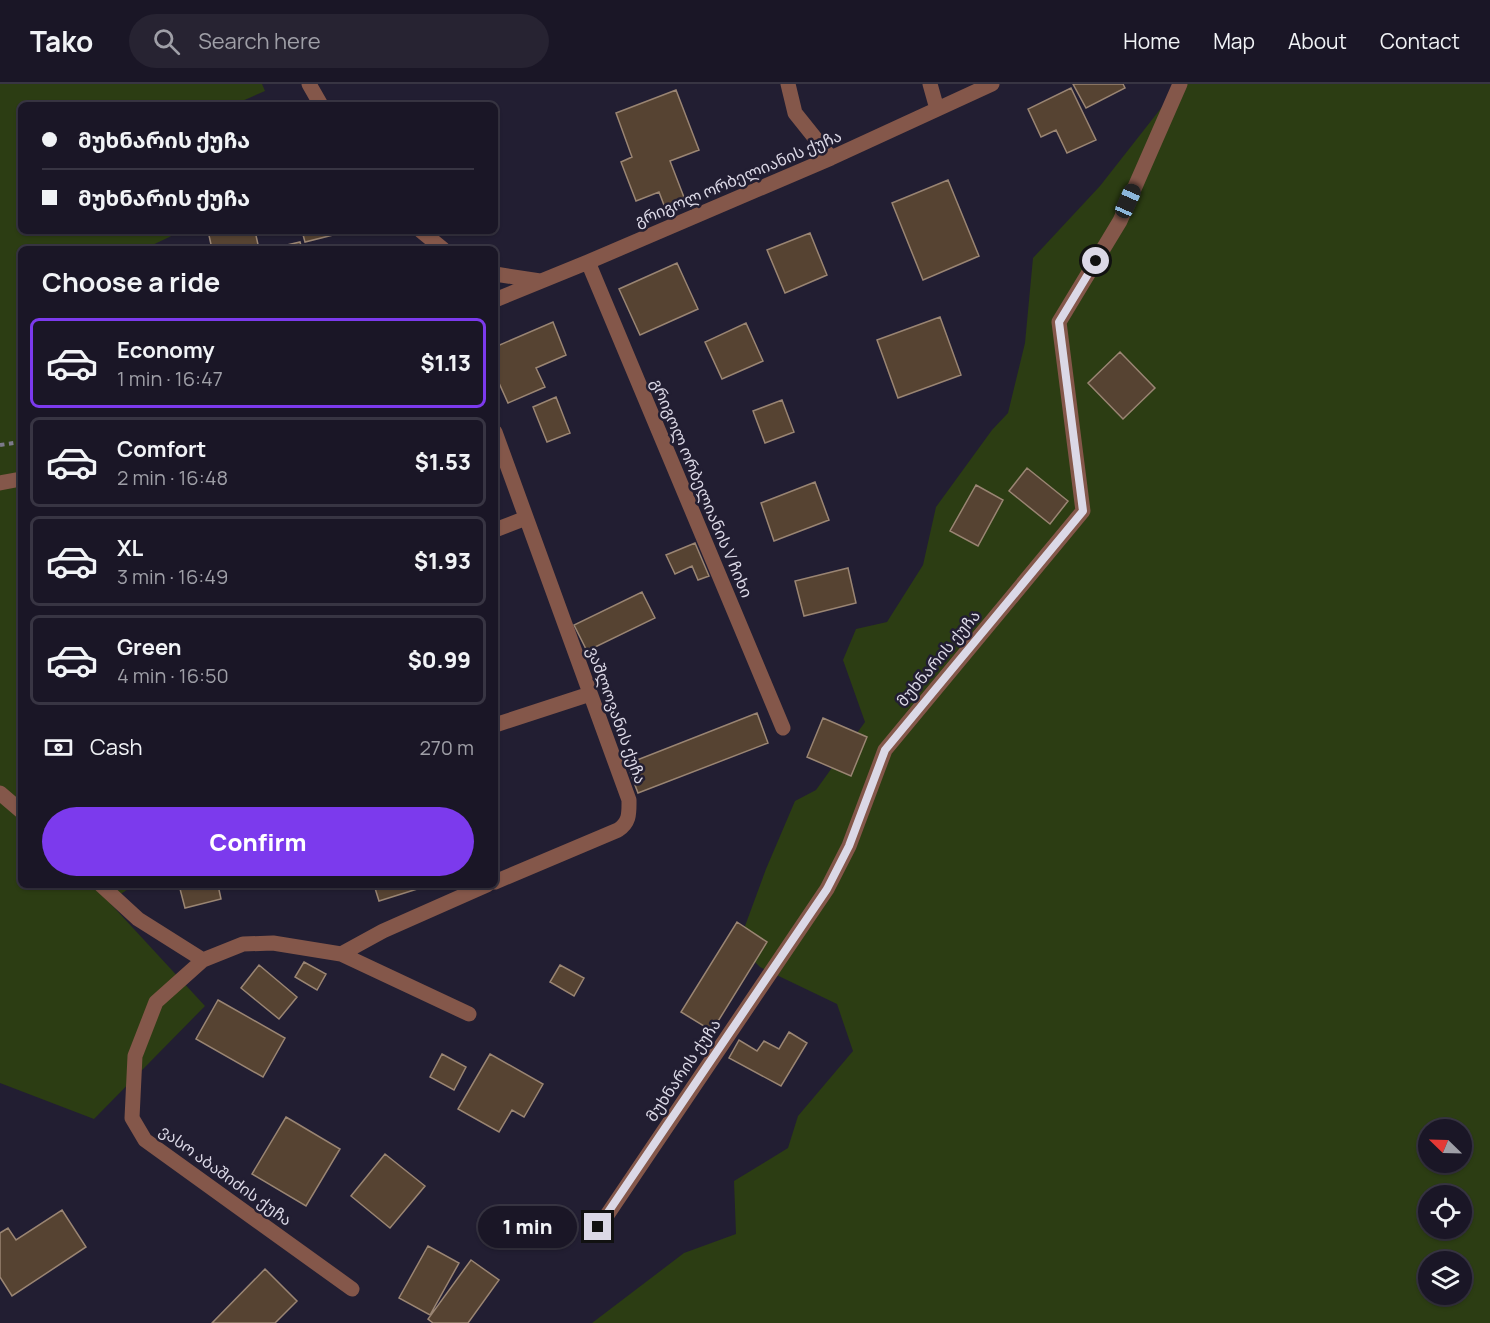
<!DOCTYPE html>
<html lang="en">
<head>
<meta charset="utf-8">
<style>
	body { margin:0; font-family:Manrope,"Noto Sans Georgian",sans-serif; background:#272332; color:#f1f3f6; height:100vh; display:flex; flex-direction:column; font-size:22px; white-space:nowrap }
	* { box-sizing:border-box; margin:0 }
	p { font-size:20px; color:#9f9fa7 }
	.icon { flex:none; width:33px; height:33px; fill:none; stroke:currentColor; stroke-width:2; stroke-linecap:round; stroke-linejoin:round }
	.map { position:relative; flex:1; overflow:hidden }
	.sheet { position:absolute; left:18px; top:162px; width:480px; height:642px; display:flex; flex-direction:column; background:#1a1626; border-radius:9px; box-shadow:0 2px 4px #0004,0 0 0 2px #383543 }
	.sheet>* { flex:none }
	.top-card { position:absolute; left:18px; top:18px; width:480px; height:132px; border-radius:9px; box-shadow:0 2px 4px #0004,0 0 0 2px #383543; display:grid; align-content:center; height:132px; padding:0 24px; background:#1a1626 }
	.needle { width:39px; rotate:293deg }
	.fabs { position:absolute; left:1418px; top:1035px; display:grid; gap:12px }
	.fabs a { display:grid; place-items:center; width:54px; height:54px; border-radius:50%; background:#1a1626; box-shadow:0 2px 4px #0004,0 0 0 2px #383543; font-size:30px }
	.end { position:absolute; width:27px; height:27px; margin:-14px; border:8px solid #dbd8e6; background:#111; box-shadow:0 0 0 3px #111 }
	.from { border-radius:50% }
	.bubble { position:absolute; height:42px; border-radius:21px; background:#1a1626; box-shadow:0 2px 4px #0004,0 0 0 2px #383543; font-size:20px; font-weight:800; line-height:42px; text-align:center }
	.car { position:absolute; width:18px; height:36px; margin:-18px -9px; border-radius:8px; box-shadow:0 0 4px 2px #0007; background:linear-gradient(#222 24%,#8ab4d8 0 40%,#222 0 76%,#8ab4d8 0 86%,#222 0) }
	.top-card b { display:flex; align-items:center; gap:21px; height:57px; font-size:22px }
	.top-card b+b { border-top:2px solid #383543 }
	.top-card i { width:15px; height:15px; background:#f1f3f6 }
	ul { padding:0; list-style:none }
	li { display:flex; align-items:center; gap:18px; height:90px; margin:0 12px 9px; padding:0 12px; border:3px solid #383543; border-radius:9px }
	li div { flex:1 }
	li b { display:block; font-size:22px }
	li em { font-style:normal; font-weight:800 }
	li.current { border-color:#7c3aed }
	li>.icon { width:54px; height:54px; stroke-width:1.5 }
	h2 { padding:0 24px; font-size:27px; line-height:72px }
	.pay { display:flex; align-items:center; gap:15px; height:66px; padding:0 24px; font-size:22px }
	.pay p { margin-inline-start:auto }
	.button { display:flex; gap:12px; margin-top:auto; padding:12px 24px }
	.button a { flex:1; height:69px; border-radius:36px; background:#7c3aed; color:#fff; font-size:24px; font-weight:800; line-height:69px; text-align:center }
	header { display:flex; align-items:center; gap:36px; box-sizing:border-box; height:84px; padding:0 30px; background:#1a1626; border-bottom:2px solid #383543 }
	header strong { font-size:28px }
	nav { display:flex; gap:33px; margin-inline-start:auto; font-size:21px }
	.search { width:420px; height:54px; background:#272332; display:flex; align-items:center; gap:15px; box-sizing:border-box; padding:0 21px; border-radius:33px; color:#9f9fa7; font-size:22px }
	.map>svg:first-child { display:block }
	.green { fill:#2c3d13; fill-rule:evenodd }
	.building { fill:#564332; stroke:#9a8573; stroke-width:1.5 }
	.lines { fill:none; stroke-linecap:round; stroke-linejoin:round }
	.path { stroke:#7c798a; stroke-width:4; stroke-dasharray:4.5 4.5; stroke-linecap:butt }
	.minor { stroke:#84574a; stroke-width:15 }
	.route { stroke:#dbd8e6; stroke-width:8 }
	.labels { text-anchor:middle; stroke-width:5; stroke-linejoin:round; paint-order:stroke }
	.street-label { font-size:16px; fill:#dbd8e6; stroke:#221e32 }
</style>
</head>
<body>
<header>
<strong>Tako</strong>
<div class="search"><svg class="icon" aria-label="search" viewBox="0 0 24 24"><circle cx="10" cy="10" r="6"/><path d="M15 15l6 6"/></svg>Search here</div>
<nav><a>Home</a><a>Map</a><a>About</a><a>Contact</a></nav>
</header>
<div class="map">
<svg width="1490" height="1239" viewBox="0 0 1490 1239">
	<rect width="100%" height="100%" fill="#221e32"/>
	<path class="green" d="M0,0H262L265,7L233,21H21V147H182L144,165H21V801H134L109,818L205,922L94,1035L0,999Z
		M1180,0H1490V1239H592L684,1169L736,1150L734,1097L788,1064L798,1032L853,967L837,920L760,883L738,861L766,785L795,717L816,706L865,638L843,576L856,545L887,538L923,481L936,423L992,346L1008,329L1025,259L1033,174L1100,102ZM1428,1046H1461V1078H1428ZM1428,1112H1461V1144H1428ZM1428,1178H1461V1210H1428Z"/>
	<path class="building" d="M1073,0H1123L1125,4L1086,24Z
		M1071,4L1096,56L1067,69L1056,46L1041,53L1028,25Z
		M676,6L699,66L670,77L687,121L667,129L659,108L636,117L621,78L632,73L616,29Z
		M948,96L979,172L923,196L892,119Z
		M208,147H255L259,165H212Z
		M302,147H349L305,158Z
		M810,149L827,191L785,209L767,166Z
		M300,158L302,165H270Z
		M677,179L698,225L640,251L619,205Z
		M940,233L961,291L898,314L877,256Z
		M553,238L566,271L536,284L545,303L508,319L495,290V263Z
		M746,239L763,277L722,295L705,258Z
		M1120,268L1155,304L1123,335L1088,299Z
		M556,313L570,349L547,358L533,323Z
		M782,316L794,348L765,359L753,327Z
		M1027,384L1068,417L1050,440L1009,407Z
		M815,398L829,436L774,457L761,419Z
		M976,401L1003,416L978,462L950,447Z
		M695,459L709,492L698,496L692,482L675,490L666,471Z
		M848,484L856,519L804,532L795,497Z
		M642,508L655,534L587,567L574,541Z
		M757,629L768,659L638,709L627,680Z
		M823,634L867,653L851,692L807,673Z
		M179,801H218L221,815L185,824Z
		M374,801H430L379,817Z
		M737,838L767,858L712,947L681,928Z
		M304,878L326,890L317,906L295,893Z
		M259,881L297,913L279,935L241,904Z
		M560,881L584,894L574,912L550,898Z
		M218,916L285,954L263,993L196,955Z
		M789,948L807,959L781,1002L729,974L739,956L757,967L764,957L779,965Z
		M442,970L466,983L454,1006L430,993Z
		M490,970L543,1000L524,1033L512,1026L499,1048L458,1025Z
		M286,1033L340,1065L306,1122L252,1090Z
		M385,1070L425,1102L390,1144L351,1112Z
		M62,1126L86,1163L12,1212L0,1193V1149L8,1144L16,1156Z
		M428,1162L459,1179L430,1231L399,1214Z
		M471,1176L499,1196L468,1239H433L428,1235Z
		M265,1185L297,1217L275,1239H212Z"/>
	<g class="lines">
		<path class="path" d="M0,361L21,358"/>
		<path class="minor" d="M309,0L321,21
			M788,0L795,29L831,74
			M930,0L937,25
			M421,147L443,165
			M588,178L783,644
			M495,190L540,197
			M495,216L588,178L831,74L992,0
			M495,348L629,716C629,729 630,738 618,746L495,798
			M0,399L21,395
			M495,446L526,434
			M495,641L590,610
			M0,709L21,727
			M101,801L138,835L203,876
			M341,870L383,847L487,801
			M599,1143L827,805L849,762L885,666L1083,427L1059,238L1120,137L1180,0
			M352,1205L145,1056L132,1034L135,972L156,918L203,876L243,860L273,859L341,870L469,930"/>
	</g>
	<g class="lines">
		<path class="route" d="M598,1143L827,805L849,762L885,666L1083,427L1059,238L1096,177"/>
	</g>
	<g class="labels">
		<g class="street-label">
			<text transform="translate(738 94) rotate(-23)" y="6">გრიგოლ ორბელიანის ქუჩა</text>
			<text transform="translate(702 404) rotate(67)" y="6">გრიგოლ ორბელიანის V ჩიხი</text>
			<text transform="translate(938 574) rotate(-50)" y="6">მუხნარის ქუჩა</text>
			<text transform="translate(617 631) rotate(70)" y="6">ვაშლოვანის ქუჩა</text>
			<text transform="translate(683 986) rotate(-56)" y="6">მუხნარის ქუჩა</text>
			<text transform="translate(226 1091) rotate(36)" y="6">ვასო აბაშიძის ქუჩა</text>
		</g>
	</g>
</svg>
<div class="fabs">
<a><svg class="needle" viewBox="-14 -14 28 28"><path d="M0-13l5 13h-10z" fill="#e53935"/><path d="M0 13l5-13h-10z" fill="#9f9fa7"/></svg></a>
<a><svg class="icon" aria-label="locate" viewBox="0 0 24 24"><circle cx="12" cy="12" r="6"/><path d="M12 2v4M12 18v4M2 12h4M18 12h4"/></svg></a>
<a><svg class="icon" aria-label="layers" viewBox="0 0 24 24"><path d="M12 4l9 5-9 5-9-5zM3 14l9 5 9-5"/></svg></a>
</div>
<i class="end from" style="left:1096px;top:177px"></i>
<i class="end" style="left:598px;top:1143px"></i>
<div class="bubble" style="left:478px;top:1122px;width:99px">1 min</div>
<i class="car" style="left:1128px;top:117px;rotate:24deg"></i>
<div class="top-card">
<b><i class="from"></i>მუხნარის ქუჩა</b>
<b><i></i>მუხნარის ქუჩა</b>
</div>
<section class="sheet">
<h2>Choose a ride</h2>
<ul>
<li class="current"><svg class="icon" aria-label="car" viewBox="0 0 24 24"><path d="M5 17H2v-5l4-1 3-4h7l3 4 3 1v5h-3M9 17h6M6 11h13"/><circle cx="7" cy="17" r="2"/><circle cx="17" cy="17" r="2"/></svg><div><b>Economy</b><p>1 min · 16:47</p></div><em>$1.13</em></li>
<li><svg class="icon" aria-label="car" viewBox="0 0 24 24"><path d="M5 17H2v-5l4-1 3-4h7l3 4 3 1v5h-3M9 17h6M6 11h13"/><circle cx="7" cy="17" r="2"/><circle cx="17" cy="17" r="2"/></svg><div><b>Comfort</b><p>2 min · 16:48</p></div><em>$1.53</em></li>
<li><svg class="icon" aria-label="car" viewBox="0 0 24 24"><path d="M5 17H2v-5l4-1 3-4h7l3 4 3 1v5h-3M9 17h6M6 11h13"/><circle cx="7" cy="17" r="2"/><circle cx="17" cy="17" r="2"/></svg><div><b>XL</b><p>3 min · 16:49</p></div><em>$1.93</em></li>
<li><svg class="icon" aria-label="car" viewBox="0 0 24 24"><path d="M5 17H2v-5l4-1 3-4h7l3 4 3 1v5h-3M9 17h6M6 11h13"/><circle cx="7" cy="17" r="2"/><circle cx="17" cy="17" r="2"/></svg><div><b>Green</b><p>4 min · 16:50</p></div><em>$0.99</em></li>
</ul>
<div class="pay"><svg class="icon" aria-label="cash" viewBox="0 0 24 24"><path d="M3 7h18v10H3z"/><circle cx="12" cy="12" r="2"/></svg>Cash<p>270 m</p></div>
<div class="button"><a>Confirm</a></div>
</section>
</div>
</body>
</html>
